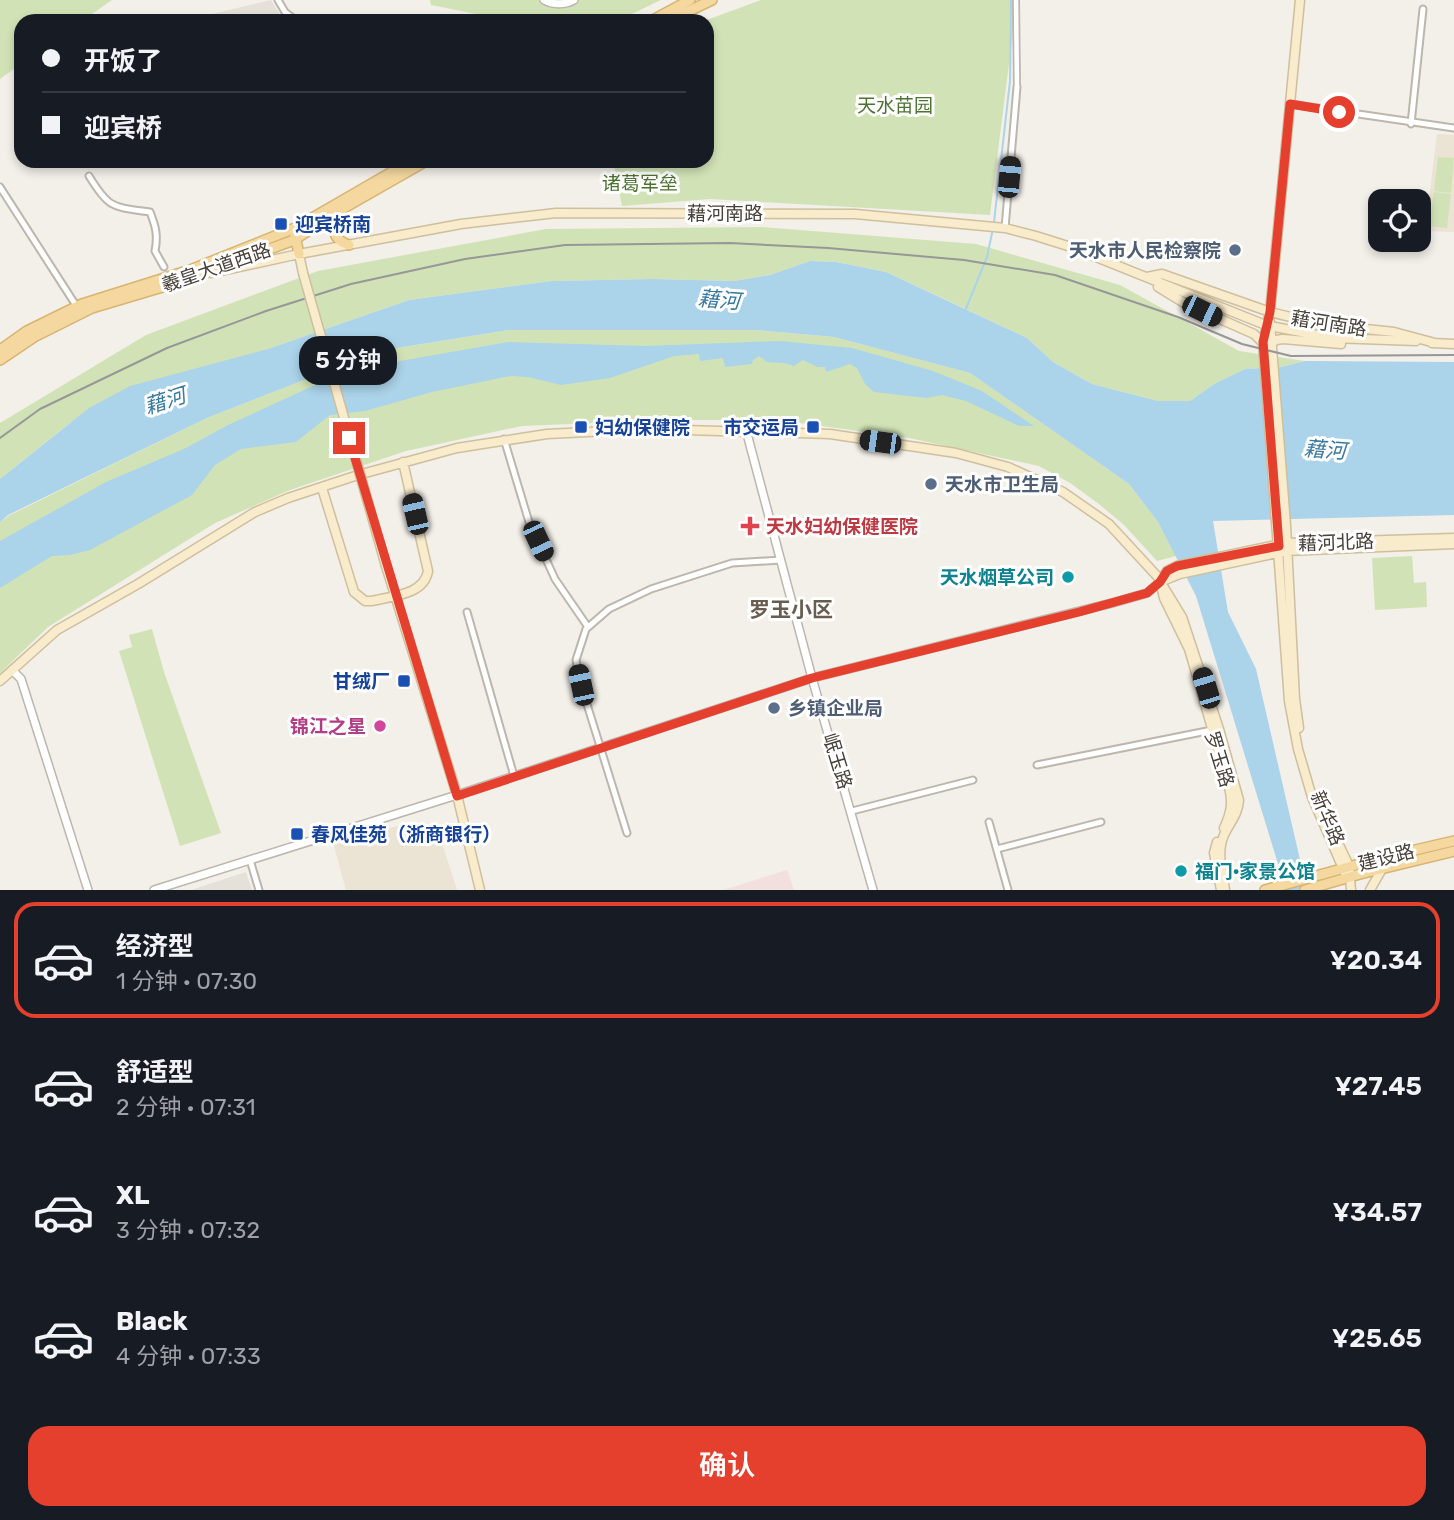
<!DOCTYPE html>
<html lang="zh">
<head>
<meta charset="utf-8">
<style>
	body { margin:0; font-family:Rubik,"Noto Sans SC",sans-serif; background:#242831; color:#f1f3f6; height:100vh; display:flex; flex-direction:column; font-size:26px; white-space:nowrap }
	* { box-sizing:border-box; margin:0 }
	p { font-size:23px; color:#9ea1a6 }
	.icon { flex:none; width:38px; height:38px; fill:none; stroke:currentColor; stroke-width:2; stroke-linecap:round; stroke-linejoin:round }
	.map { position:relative; height:890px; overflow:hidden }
	.side { display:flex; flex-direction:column; background:#171b24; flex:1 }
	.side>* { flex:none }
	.banner { position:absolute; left:14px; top:14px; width:700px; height:154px; border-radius:21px; box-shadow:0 4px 10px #0003; display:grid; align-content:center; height:154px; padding:0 28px; background:#171b24 }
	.fabs { position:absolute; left:1368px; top:189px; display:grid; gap:14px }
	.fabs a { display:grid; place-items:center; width:63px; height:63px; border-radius:14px; background:#171b24; box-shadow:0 4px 10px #0003; font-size:35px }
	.end { position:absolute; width:32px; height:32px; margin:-16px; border:9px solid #e5402e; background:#fff; box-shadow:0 0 0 4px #fff }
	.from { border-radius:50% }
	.bubble { position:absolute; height:49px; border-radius:21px; background:#171b24; box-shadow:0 4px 10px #0003; font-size:23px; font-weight:600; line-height:49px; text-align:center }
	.car { position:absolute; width:21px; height:42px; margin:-21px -10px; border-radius:9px; box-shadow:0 0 5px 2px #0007; background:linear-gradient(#222 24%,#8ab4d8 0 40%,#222 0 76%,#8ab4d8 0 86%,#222 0) }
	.banner b { display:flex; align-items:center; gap:24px; height:66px; font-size:26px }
	.banner b+b { border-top:2px solid #363941 }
	.banner i { width:18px; height:18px; background:#f1f3f6 }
	ul { padding:12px 0 0; list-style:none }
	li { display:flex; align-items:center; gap:21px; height:116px; margin:0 14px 10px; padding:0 14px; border:4px solid transparent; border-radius:21px }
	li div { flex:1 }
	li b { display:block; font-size:26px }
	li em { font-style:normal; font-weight:600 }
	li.active { border-color:#e5402e }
	li>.icon { width:63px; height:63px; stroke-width:1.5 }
	.cta { display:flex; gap:14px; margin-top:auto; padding:14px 28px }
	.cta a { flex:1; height:80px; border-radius:21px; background:#e5402e; color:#fff; font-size:28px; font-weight:600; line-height:80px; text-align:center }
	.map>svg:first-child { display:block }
	.residential { fill:#e6e1d8 }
	.education { fill:#ebe3d4 }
	.medical { fill:#f2dfde }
	.green { fill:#d1e3b6 }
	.water { fill:#abd3e9 }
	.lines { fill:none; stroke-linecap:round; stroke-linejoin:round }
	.stream { stroke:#abd3e9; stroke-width:2 }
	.pedestrian-casing { stroke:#bdb6ac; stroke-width:8 }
	.minor-casing { stroke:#bdb6ac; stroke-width:9 }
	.tertiary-casing { stroke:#bdb6ac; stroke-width:10 }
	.secondary-casing { stroke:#cebf9d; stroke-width:11 }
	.primary-casing { stroke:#d8b472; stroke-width:12 }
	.pedestrian { stroke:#fff; stroke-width:4.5 }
	.minor { stroke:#fff; stroke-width:5 }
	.tertiary { stroke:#fff; stroke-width:7 }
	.secondary { stroke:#f9eccd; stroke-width:8 }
	.primary { stroke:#f4d8a0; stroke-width:9 }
	.tram { stroke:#979797; stroke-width:2 }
	.secondary-bridge-casing { stroke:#cebf9d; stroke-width:11; stroke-linecap:butt }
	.secondary-bridge { stroke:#f9eccd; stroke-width:8 }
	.route { stroke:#e5402e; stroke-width:9 }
	.transit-dot { fill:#1a4fb4; stroke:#fff; stroke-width:2.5 }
	.service-dot { fill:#5c6f8a; stroke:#fff; stroke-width:2.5 }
	.health-dot { fill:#e0444e; stroke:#fff; stroke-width:2.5 }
	.culture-dot { fill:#0f9aa8; stroke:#fff; stroke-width:2.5 }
	.hotel-dot { fill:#d1479c; stroke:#fff; stroke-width:2.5 }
	.labels { text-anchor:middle; stroke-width:6; stroke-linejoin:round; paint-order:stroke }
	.park-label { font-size:19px; fill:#4d7231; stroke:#fff }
	.street-label { font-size:19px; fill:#464038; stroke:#fff }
	.transit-label { font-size:19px; font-weight:bold; fill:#164399; stroke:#fff; text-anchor:start }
	.service-label { font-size:19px; font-weight:bold; fill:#4e5e75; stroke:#fff; text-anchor:start }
	.health-label { font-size:19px; font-weight:bold; fill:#be3a42; stroke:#fff; text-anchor:start }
	.culture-label { font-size:19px; font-weight:bold; fill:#0d838f; stroke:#fff; text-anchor:end }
	.hotel-label { font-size:19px; font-weight:bold; fill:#b23c85; stroke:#fff; text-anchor:end }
	.water-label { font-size:21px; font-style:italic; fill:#397aa0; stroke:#fff }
	.neighbourhood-label { font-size:21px; font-weight:bold; fill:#685d50; stroke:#fff }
</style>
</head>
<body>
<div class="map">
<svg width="1454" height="890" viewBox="0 0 1454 890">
	<rect width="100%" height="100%" fill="#f3efe9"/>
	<path class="residential" d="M271,0L284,21H183Z
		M246,872L252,890H191Z"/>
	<path class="education" d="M1437,134L1454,135V232L1425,231Z
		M410,823L440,837L457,890H346L333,842Z"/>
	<path class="medical" d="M787,870L794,890H723Z"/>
	<path class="green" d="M0,0H112L82,21H21V64L0,79Z
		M430,0H661L617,21H514L503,16L481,15L431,5Z
		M761,0H1017L990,215L710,199L622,206L613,161H707V21H704Z
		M1438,157L1454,158L1451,193L1434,191Z
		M1434,192L1451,194L1447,228L1429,226Z
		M762,227L976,244L1120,285L1239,351L1305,361L1281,367L1245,369L1214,384L1190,401H1158L1092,384L1053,362L1027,338L951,302L886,272L836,262L810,261L770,275L734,281L653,279L552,281L409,300L268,349L70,423L0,479V423L146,335L318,271L546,229Z
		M509,330H755L834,337L970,373L1129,484L1158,522L1176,556L1157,561L1124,525L1099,504L1070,483L1039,466L909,438L778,420H670L522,426L406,451L290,490L215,523L48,627L0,673V522L8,516L207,418L378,351Z
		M1412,556L1414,583L1426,582L1427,607L1375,610L1372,558Z
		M152,629L164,672L221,833L180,846L119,651L132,647L129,635Z"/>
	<path class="water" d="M810,261L836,262L886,272L1027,338L1053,362L1092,384L1158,401H1190L1214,384L1245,369L1281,367L1305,361L1454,362V515L1213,521L1228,612L1256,669L1307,890H1286L1196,596L1158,522L1129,484L970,373L834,337L755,330H509L378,351L207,418L8,515L0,522V479L89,408L130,386L268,349L409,300L552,281L653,279L734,281L770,275Z
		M780,341L852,348L933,371L982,391L1034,426H1019L966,401L942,395L926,398L874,392L865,384L857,368L850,364L826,372L825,367H817L803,360L794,366L784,363L767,362L759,356L753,360L752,364L725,367L723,358L700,361L699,354L674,356L610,378L561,385L528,377L510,376L432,392L365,411L330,415L296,442L241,449L215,465L192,495L90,550L70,555L52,556L0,588V541L106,482L186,448L228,425L313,386L400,361L508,342L646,346Z"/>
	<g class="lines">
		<path class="stream" d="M994,222L1010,81L1011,0
			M965,311L987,257L992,233"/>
		<g class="pedestrian-casing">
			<path id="pedestrian" d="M1016,0L1017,87"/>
		</g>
		<g class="minor-casing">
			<path id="minor" d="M278,0L285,12L297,21
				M337,21H349
				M1290,104L1454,128
				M1411,124L1423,9
				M89,176C109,209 113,207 150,212C156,227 158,236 155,251L164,267
				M0,187L77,307
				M1005,228L1017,87
				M504,439L529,522L555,579L588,627
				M467,612L514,776
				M1037,765L1212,730
				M852,811L973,780
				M989,822L1008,890
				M627,833L581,685L576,660L586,629L609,609L651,589L732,563L781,560
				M997,849L1101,822
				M250,860L259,890"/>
		</g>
		<g class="tertiary-casing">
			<path id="tertiary" d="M544,0C553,5 565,5 574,0
				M746,430L812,678L873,890
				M12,670L21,679L88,890
				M154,890L457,795L812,678L1112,603L1147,593L1160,582"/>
		</g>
		<g class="secondary-casing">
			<path id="secondary" d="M1300,0L1270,312L1263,343L1289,701L1298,749L1312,797L1345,873
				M299,254L303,273
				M212,273L299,254L461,224L556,213L855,214L1005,228L1036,236L1071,247L1263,324
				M1147,277L1162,274L1270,312L1319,324L1394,332L1435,343
				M1158,287L1186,304L1254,334L1263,343
				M1270,322L1286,525L1295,699L1299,728
				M1275,327L1333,338L1416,341
				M1272,343L1276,340L1283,339L1341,344
				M1432,343L1454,344
				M322,488L354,592L365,601H372C392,596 424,595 428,571L403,462
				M386,566L457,795L480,890
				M1160,582L1167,571L1177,566L1286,543L1454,538
				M1160,582L1180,574L1286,551L1454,544
				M1161,585L1164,598L1189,649L1229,787C1233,803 1231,813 1224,828
				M0,681L57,630L138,584L255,512L288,498L358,475L457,448L547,434L649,429L830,434L956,453L1008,467L1063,492L1109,524L1157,576L1182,617L1219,729L1239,800C1238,815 1230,822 1224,835C1216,853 1223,872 1225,890
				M1323,811L1349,866L1351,890
				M1217,842L1214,853L1221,890
				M1370,890L1382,869"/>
		</g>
		<g class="primary-casing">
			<path id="primary" d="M651,21L690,0
				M668,21L712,0
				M341,211C332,225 330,239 349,245
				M295,236L299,254
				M0,350L27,331L82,304L190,270L295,228L411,161
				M0,360L34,337L92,308L186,280L294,240L342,209L426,161
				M1265,890L1381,858L1454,841
				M1305,890L1360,874L1454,851"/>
		</g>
		<use href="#pedestrian" class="pedestrian"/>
		<use href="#minor" class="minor"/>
		<use href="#tertiary" class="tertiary"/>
		<use href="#secondary" class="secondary"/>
		<use href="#primary" class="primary"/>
		<path class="tram" d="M0,438L40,409L167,348L266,311L351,284L465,259L565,245L730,243L828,248L964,260L1055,275L1178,317L1242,344L1291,356L1454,355"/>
		<g class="secondary-bridge-casing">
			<path id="secondary-bridge" d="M303,273L386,566"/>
		</g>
		<use href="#secondary-bridge" class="secondary-bridge"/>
	</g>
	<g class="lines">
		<path class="route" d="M349,438L457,796L812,678L1079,612L1147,593L1160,582L1167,571L1177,566L1279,546L1263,342L1270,312L1290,104L1339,112"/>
	</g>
	<g class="transit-dot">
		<rect x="274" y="217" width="14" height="14" rx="3.5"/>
		<rect x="574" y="420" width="14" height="14" rx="3.5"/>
		<rect x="806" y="420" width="14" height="14" rx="3.5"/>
		<rect x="397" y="674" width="14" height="14" rx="3.5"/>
		<rect x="290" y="827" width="14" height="14" rx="3.5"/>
	</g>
	<g class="service-dot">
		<circle cx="1235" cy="250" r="7"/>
		<circle cx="931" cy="484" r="7"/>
		<circle cx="774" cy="708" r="7"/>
	</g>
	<path class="health-dot" d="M746.5 515.5h7v7h7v7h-7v7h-7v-7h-7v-7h7z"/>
	<g class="culture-dot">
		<circle cx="1068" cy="577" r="7"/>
		<circle cx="1181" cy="871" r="7"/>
	</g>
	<circle class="hotel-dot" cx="380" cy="726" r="7"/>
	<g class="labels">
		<g class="park-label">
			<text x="895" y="112">天水苗园</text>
			<text x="640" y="190">诸葛军垒</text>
		</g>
		<g class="street-label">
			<text x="725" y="220">藉河南路</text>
			<text transform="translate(216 267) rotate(-19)" y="7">羲皇大道西路</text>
			<text transform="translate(1329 323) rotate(9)" y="7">藉河南路</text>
			<text transform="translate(1336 542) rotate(-2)" y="7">藉河北路</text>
			<text transform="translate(1220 759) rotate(73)" y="7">罗玉路</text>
			<text transform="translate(838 761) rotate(73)" y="7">岷玉路</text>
			<text transform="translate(1328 818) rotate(67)" y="7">新华路</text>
			<text transform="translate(1386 857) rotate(-14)" y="7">建设路</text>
		</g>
		<g class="transit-label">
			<text x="295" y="231">迎宾桥南</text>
			<text x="595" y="434">妇幼保健院</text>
			<text x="799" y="434" text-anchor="end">市交运局</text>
			<text x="390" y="688" text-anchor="end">甘绒厂</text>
			<text x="311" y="841">春风佳苑（浙商银行）</text>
		</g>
		<g class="service-label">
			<text x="1221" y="257" text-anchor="end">天水市人民检察院</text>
			<text x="945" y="491">天水市卫生局</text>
			<text x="788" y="715">乡镇企业局</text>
		</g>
		<g class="health-label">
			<text x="766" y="533">天水妇幼保健医院</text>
		</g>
		<g class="culture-label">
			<text x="1054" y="584">天水烟草公司</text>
			<text x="1195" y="878" text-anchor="start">福门·家景公馆</text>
		</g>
		<g class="hotel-label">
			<text x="366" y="733">锦江之星</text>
		</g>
		<g class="water-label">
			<text transform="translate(719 300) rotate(5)" y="7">藉河</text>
			<text transform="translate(165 401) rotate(-18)" y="7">藉河</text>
			<text transform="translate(1325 450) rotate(4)" y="7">藉河</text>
		</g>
		<g class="neighbourhood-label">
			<text x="791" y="617">罗玉小区</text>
		</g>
	</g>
</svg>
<div class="fabs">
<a><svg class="icon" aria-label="locate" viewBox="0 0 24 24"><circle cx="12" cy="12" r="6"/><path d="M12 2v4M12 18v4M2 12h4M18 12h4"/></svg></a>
</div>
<i class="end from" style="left:1339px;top:112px"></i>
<i class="end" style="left:349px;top:438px"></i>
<div class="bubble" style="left:299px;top:336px;width:98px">5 分钟</div>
<i class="car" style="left:1009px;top:177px;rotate:5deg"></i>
<i class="car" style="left:1202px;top:311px;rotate:116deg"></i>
<i class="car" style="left:880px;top:442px;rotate:278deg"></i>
<i class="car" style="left:415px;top:514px;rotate:347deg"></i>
<i class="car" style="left:538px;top:541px;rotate:155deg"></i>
<i class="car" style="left:581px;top:685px;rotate:348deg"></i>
<i class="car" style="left:1206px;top:688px;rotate:343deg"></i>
<div class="banner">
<b><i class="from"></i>开饭了</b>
<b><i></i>迎宾桥</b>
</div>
</div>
<section class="side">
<ul>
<li class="active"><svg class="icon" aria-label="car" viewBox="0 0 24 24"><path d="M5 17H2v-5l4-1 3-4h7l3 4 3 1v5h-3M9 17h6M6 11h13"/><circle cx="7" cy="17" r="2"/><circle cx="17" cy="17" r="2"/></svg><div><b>经济型</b><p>1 分钟 · 07:30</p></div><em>¥20.34</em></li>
<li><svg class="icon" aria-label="car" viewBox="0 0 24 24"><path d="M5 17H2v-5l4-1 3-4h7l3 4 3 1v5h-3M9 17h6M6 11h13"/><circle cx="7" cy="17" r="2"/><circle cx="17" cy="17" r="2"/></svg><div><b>舒适型</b><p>2 分钟 · 07:31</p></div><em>¥27.45</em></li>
<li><svg class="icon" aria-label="car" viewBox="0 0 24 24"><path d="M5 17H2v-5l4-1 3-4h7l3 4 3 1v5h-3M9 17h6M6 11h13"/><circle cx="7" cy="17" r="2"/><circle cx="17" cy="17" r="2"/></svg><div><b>XL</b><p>3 分钟 · 07:32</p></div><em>¥34.57</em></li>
<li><svg class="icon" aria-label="car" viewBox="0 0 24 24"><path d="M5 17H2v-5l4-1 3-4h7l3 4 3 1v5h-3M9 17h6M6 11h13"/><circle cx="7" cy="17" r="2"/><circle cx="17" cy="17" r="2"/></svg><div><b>Black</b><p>4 分钟 · 07:33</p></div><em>¥25.65</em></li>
</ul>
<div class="cta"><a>确认</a></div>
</section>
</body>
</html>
